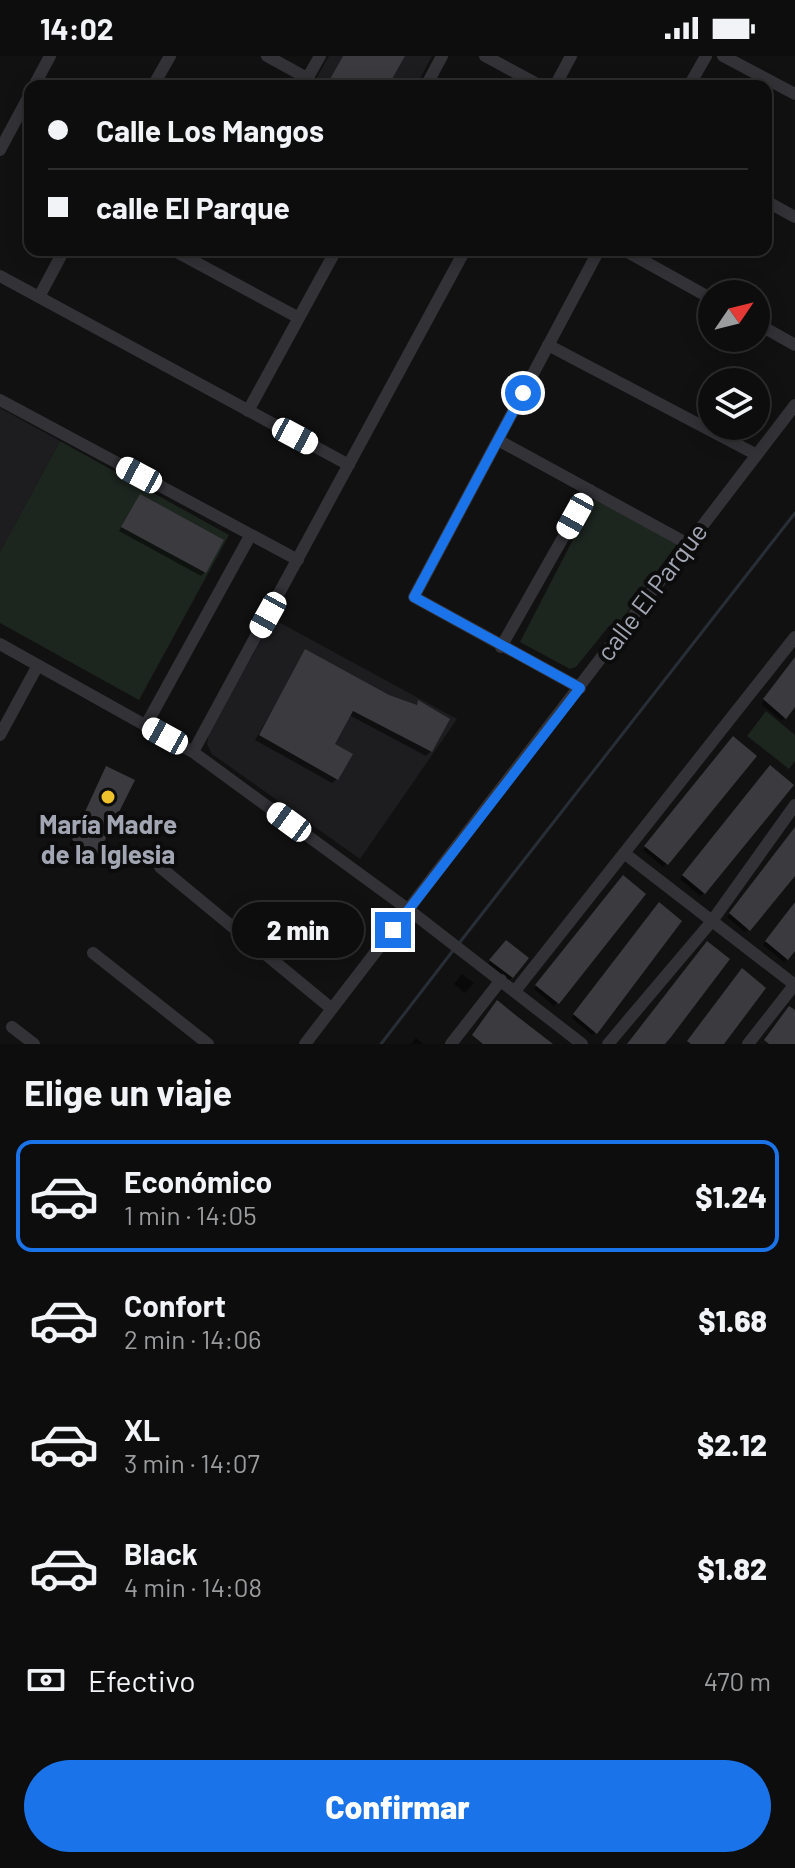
<!DOCTYPE html>
<html lang="es">
<head>
<meta charset="utf-8">
<style>
	body { margin:0; font-family:Barlow,sans-serif; background:#161617; color:#f1f3f6; height:100vh; display:flex; flex-direction:column; font-size:30px; white-space:nowrap }
	* { box-sizing:border-box; margin:0 }
	p { font-size:26px; color:#9a9c9e }
	.icon { flex:none; width:44px; height:44px; fill:none; stroke:currentColor; stroke-width:2; stroke-linecap:round; stroke-linejoin:round }
	.map { position:relative; height:988px; overflow:hidden }
	.sheet { display:flex; flex-direction:column; background:#0d0d0e; flex:1 }
	.sheet>* { flex:none }
	.hud { position:absolute; left:24px; top:24px; width:748px; height:176px; border-radius:16px; box-shadow:0 4px 20px #0003,0 0 0 2px #2d2d2e; display:grid; align-content:center; height:176px; padding:0 24px; background:#0d0d0e }
	.needle { width:52px; rotate:55deg }
	.tools { position:absolute; left:698px; top:224px; display:grid; gap:16px }
	.tools a { display:grid; place-items:center; width:72px; height:72px; border-radius:50%; background:#0d0d0e; box-shadow:0 4px 20px #0003,0 0 0 2px #2d2d2e; font-size:40px }
	.end { position:absolute; width:36px; height:36px; margin:-18px; border:10px solid #1a73e8; background:#fff; box-shadow:0 0 0 4px #fff }
	.from { border-radius:50% }
	.bubble { position:absolute; height:56px; border-radius:28px; background:#0d0d0e; box-shadow:0 4px 20px #0003,0 0 0 2px #2d2d2e; font-size:26px; font-weight:800; line-height:56px; text-align:center }
	.car { position:absolute; width:24px; height:48px; margin:-24px -12px; border-radius:10px; box-shadow:0 0 6px 2px #0007; background:linear-gradient(#fff 24%,#345 0 40%,#fff 0 76%,#345 0 86%,#fff 0) }
	.hud b { display:flex; align-items:center; gap:28px; height:76px; font-size:30px }
	.hud b+b { border-top:2px solid #2d2d2e }
	.hud i { width:20px; height:20px; background:#f1f3f6 }
	ul { padding:0; list-style:none }
	li { display:flex; align-items:center; gap:24px; height:112px; margin:0 16px 12px; padding:0 8px; border:4px solid transparent; border-radius:16px }
	li div { flex:1 }
	li b { display:block; font-size:30px }
	li em { font-style:normal; font-weight:800 }
	li.on { border-color:#1a73e8 }
	li>.icon { width:72px; height:72px; stroke-width:1.5 }
	h2 { padding:0 24px; font-size:36px; line-height:96px }
	.pay { display:flex; align-items:center; gap:20px; height:88px; padding:0 24px; font-size:30px }
	.pay p { margin-inline-start:auto }
	.action { display:flex; gap:16px; margin-top:auto; padding:16px 24px }
	.action a { flex:1; height:92px; border-radius:48px; background:#1a73e8; color:#fff; font-size:32px; font-weight:800; line-height:92px; text-align:center }
	.status { display:flex; justify-content:space-between; align-items:center; height:56px; padding:0 40px; background:#0d0d0e; direction:ltr }
	.status svg { height:22px; fill:currentColor }
	.map>svg:first-child { display:block }
	.built { fill:#1d1d1f }
	.green { fill:#1d251f }
	.shadow { fill:#0007 }
	.lines { fill:none; stroke-linecap:round; stroke-linejoin:round }
	.stream { stroke:#282e36; stroke-width:3 }
	.building { fill:#3b3b3f }
	.minor { stroke:#323237; stroke-width:12 }
	.route { stroke:#1a73e8; stroke-width:10 }
	.poi-dot { fill:#efc12d; stroke:#0c0c0d; stroke-width:3 }
	.labels { text-anchor:middle; stroke-width:8; stroke-linejoin:round; paint-order:stroke }
	.street-label { font-size:26px; fill:#a2a6b3; stroke:#0c0c0d }
	.poi-label { font-size:26px; font-weight:bold; fill:#a2a6b3; stroke:#0c0c0d }
</style>
</head>
<body>
<div class="status"><b>14:02</b><svg viewBox="0 0 49 12"><path d="M0 12V9h3v3zM5 12V6h3v6zM10 12V3h3v9zM15 12V0h3v12zM26 1h20v11H26zM47 4h2v5h-2z"/></svg></div>
<div class="map">
<svg width="795" height="988" viewBox="0 0 795 988">
	<rect width="100%" height="100%" fill="#111112"/>
	<path class="built" d="M329,0H432L416,30H312Z
		M0,352L60,385L0,496Z
		M273,563L457,663L360,803L212,698L207,688L209,677Z"/>
	<path class="green" d="M60,385L229,479L139,644L0,567V496Z
		M594,443L677,488L615,573L609,570L576,611L570,613L520,586Z
		M766,655L795,679V705L789,713L747,680Z"/>
	<path class="shadow" d="M343,0H403L386,30H360L348,25L346,30H326Z
		M140,440L205,516L201,520L119,475Z
		M306,595L388,641L415,650L419,646L431,695L426,700L349,659L332,689L337,723L332,727L255,684Z
		M795,603V648L782,665L761,648Z
		M730,686L754,700L663,811L643,794Z
		M106,713L96,797L92,801L69,789Z
		M767,715L704,837L700,840L680,823Z
		M795,773V816L745,876L727,861Z
		M620,825L643,838L554,950L534,933Z
		M795,848V893L784,906L763,889Z
		M656,852L595,976L592,979L572,962Z
		M503,889L512,921L509,924L488,908Z
		M462,918L474,927L465,937L454,928Z
		M416,982L423,988H411Z"/>
	<g class="lines">
		<path class="stream" d="M460,886L795,457
			M381,988L455,892"/>
	</g>
	<path class="building" d="M343,0H405L388,30L367,27L366,30L352,22L348,30H326Z
		M140,438L224,484L206,517L121,471Z
		M305,593L389,639L417,649L418,644L450,663L432,696L353,655L335,688L353,698L338,724L259,679Z
		M795,601V651L786,663L763,643Z
		M733,680L757,700L668,809L644,790Z
		M770,709L794,729L705,838L682,819Z
		M106,710L135,724L98,798L72,784Z
		M795,771V820L750,875L729,857Z
		M623,819L646,838L559,948L535,929Z
		M659,846L682,865L597,978L573,958Z
		M795,846V895L788,904L765,885Z
		M506,884L529,902L513,922L489,904Z
		M707,885L730,903L671,981L665,988H627Z
		M742,912L766,932L724,988H691L687,985Z
		M497,944L518,961L553,988H483L472,979Z
		M789,950L795,954V988H769L764,984Z"/>
	<g class="lines">
		<path class="minor" d="M267,0L307,22
			M485,0L541,30
			M723,0L795,38
			M34,30L50,0
			M153,30L170,0
			M303,30L320,0
			M426,30L442,0
			M555,30L571,0
			M689,30L706,0
			M0,94L30,38
			M766,145L795,161
			M173,194L299,262
			M624,194L712,243
			M0,220L349,409
			M39,241L64,194
			M756,267L795,289
			M548,289L757,399
			M0,344L298,504
			M248,355L336,194
			M498,384L688,488
			M0,588L193,696L409,854L582,988
			M501,591L590,434
			M580,632L414,541L599,194
			M146,669L250,480
			M0,679L38,609
			M193,696L465,194
			M624,797L795,929
			M160,811L332,953
			M93,897L208,988
			M515,935L795,581
			M12,971L34,988
			M305,988L795,349
			M451,988L501,924
			M608,988L712,865L795,749
			M748,988L795,928"/>
	</g>
	<g class="lines">
		<path class="route" d="M393,874L580,632L414,541L523,337"/>
	</g>
	<circle class="poi-dot" cx="108" cy="741" r="8"/>
	<g class="labels">
		<g class="street-label">
			<text transform="translate(652 536) rotate(-53)" y="9">calle El Parque</text>
		</g>
		<g class="poi-label">
			<text x="108" y="778">María Madre<tspan x="108" dy="30">de la Iglesia</tspan></text>
		</g>
	</g>
</svg>
<div class="tools">
<a><svg class="needle" viewBox="-14 -14 28 28"><path d="M0-13l5 13h-10z" fill="#e53935"/><path d="M0 13l5-13h-10z" fill="#9a9c9e"/></svg></a>
<a><svg class="icon" aria-label="layers" viewBox="0 0 24 24"><path d="M12 4l9 5-9 5-9-5zM3 14l9 5 9-5"/></svg></a>
</div>
<i class="end from" style="left:523px;top:337px"></i>
<i class="end" style="left:393px;top:874px"></i>
<div class="bubble" style="left:232px;top:846px;width:132px">2 min</div>
<i class="car" style="left:295px;top:380px;rotate:118deg"></i>
<i class="car" style="left:139px;top:419px;rotate:298deg"></i>
<i class="car" style="left:575px;top:460px;rotate:209deg"></i>
<i class="car" style="left:268px;top:559px;rotate:209deg"></i>
<i class="car" style="left:165px;top:680px;rotate:299deg"></i>
<i class="car" style="left:289px;top:766px;rotate:306deg"></i>
<div class="hud">
<b><i class="from"></i>Calle Los Mangos</b>
<b><i></i>calle El Parque</b>
</div>
</div>
<section class="sheet">
<h2>Elige un viaje</h2>
<ul>
<li class="on"><svg class="icon" aria-label="car" viewBox="0 0 24 24"><path d="M5 17H2v-5l4-1 3-4h7l3 4 3 1v5h-3M9 17h6M6 11h13"/><circle cx="7" cy="17" r="2"/><circle cx="17" cy="17" r="2"/></svg><div><b>Económico</b><p>1 min · 14:05</p></div><em>$1.24</em></li>
<li><svg class="icon" aria-label="car" viewBox="0 0 24 24"><path d="M5 17H2v-5l4-1 3-4h7l3 4 3 1v5h-3M9 17h6M6 11h13"/><circle cx="7" cy="17" r="2"/><circle cx="17" cy="17" r="2"/></svg><div><b>Confort</b><p>2 min · 14:06</p></div><em>$1.68</em></li>
<li><svg class="icon" aria-label="car" viewBox="0 0 24 24"><path d="M5 17H2v-5l4-1 3-4h7l3 4 3 1v5h-3M9 17h6M6 11h13"/><circle cx="7" cy="17" r="2"/><circle cx="17" cy="17" r="2"/></svg><div><b>XL</b><p>3 min · 14:07</p></div><em>$2.12</em></li>
<li><svg class="icon" aria-label="car" viewBox="0 0 24 24"><path d="M5 17H2v-5l4-1 3-4h7l3 4 3 1v5h-3M9 17h6M6 11h13"/><circle cx="7" cy="17" r="2"/><circle cx="17" cy="17" r="2"/></svg><div><b>Black</b><p>4 min · 14:08</p></div><em>$1.82</em></li>
</ul>
<div class="pay"><svg class="icon" aria-label="cash" viewBox="0 0 24 24"><path d="M3 7h18v10H3z"/><circle cx="12" cy="12" r="2"/></svg>Efectivo<p>470 m</p></div>
<div class="action"><a>Confirmar</a></div>
</section>
</body>
</html>
